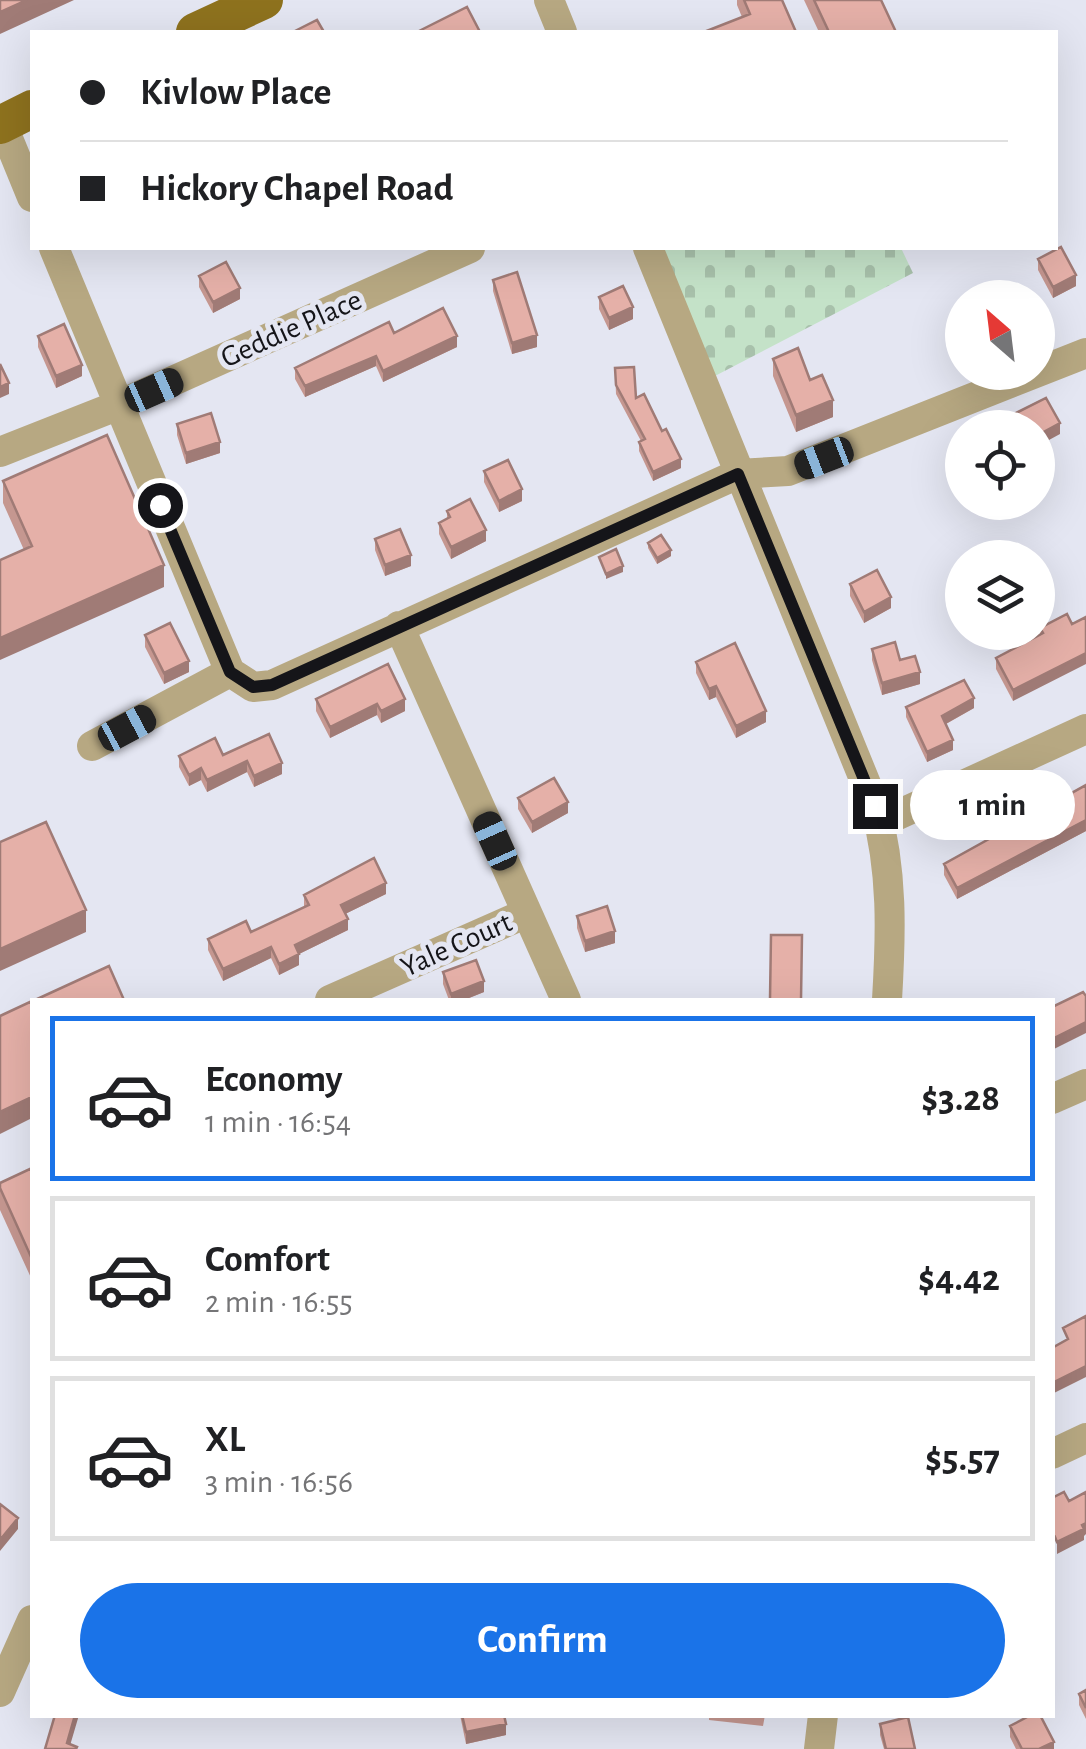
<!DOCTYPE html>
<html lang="en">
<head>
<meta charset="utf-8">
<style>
	body { margin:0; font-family:"Alegreya Sans",sans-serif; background:#f2f2f2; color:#202124; height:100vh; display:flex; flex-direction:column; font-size:38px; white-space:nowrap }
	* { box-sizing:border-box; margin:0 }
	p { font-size:32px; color:#757577 }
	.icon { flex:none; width:55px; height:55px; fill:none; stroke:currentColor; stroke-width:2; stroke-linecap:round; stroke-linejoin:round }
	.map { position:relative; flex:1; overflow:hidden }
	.panel { position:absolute; left:30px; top:998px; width:1025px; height:720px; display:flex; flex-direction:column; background:#fff; border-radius:0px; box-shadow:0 10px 40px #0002 }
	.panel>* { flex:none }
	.banner { position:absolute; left:30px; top:30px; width:1028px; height:220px; border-radius:0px; box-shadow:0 10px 40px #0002; display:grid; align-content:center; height:220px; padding:0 50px; background:#fff }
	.needle { width:65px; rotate:332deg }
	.tools { position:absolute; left:945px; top:280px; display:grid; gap:20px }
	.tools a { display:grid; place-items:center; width:110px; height:110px; border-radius:50%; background:#fff; box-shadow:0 10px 40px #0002; font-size:50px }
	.end { position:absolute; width:45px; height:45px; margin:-22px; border:12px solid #151519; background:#fff; box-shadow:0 0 0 5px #fff }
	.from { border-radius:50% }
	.bubble { position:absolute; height:70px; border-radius:35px; background:#fff; box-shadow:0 10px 40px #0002; font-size:32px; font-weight:600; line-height:70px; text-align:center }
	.car { position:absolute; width:30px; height:60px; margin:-30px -15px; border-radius:12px; box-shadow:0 0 8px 2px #0007; background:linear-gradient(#222 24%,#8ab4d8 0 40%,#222 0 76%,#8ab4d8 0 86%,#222 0) }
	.banner b { display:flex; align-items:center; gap:35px; height:95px; font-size:38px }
	.banner b+b { border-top:2px solid #e0e0e0 }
	.banner i { width:25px; height:25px; background:#202124 }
	ul { padding:18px 0 0; list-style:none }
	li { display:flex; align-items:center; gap:30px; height:165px; margin:0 20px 15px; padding:0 30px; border:5px solid #e0e0e0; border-radius:0px }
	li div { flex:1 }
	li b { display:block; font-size:38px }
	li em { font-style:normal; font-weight:600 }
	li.current { border-color:#1a73e8 }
	li>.icon { width:90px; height:90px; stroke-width:1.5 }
	.action { display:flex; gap:20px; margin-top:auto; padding:20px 50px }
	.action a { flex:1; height:115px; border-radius:60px; background:#1a73e8; color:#fff; font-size:40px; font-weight:600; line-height:115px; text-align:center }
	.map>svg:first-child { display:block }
	.cemetery { fill:url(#cemetery-stones) }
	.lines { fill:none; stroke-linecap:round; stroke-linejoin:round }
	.minor { stroke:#b7a882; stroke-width:30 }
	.major { stroke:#8e721e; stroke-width:38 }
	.wall { fill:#c59790 }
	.shaded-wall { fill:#a07b76 }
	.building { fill:#e5b0a8; stroke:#a07b76; stroke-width:2.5 }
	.route { stroke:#151519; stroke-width:12 }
	.labels { text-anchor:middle; stroke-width:10; stroke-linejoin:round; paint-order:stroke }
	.street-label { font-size:30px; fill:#151519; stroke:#e4e6f2 }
</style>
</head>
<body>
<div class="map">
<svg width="1086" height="1749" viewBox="0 0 1086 1749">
	<defs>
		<pattern id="cemetery-stones" width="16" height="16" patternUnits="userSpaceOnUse" patternTransform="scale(2.5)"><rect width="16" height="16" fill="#c4e2c8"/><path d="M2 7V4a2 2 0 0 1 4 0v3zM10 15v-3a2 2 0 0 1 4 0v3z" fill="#a8c1ab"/></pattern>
	</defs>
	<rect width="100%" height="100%" fill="#e4e6f2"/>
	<path class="cemetery" d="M661,248H901L913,273L713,377Z"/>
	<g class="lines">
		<path class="minor" d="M549,0L562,32
			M2,124L32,197
			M54,248L230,672L253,687L272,685L738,474L788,471L1086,353
			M648,248L875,806C893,871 891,934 887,1000
			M0,452L119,405L470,248
			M399,626L566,1000
			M92,746L230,672
			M880,823L1086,729
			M330,1000L527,913
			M1052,1099L1086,1084
			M1052,1454L1086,1438
			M0,1692L32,1620
			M819,1749L823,1715"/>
		<path class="major" d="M195,32L264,0
			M0,125L32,109"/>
	</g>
	<path class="wall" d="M737,0H782L742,17L737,5Z
		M804,0H881L896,32H819Z
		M1038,259L1076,286L1053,298L1038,270Z
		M199,276L240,299L213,313L199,287Z
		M493,280L537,347L512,354L493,291Z
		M599,297L633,319L609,330L599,309Z
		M394,333L457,347L383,382L376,366L305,397L295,379V368Z
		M38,336L82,376L56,388L38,347Z
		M773,359L833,417L796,432L773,376Z
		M615,368L662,431L681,468L653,481L639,451V442L641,441L616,394Z
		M177,424L220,453L186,464L177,435Z
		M484,471L522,501L499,512L484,482Z
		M3,481L164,587L24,550L3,503Z
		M447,511L486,541L451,559L439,534V523L447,519Z
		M375,539L411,566L385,576L375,550Z
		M648,543L671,556L657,564L648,548Z
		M850,584L891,608L864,623L850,596Z
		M1067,614L1013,701L996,669V658L1040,635V628Z
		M145,635L189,672L164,684L145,647Z
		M872,649L900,660L920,684L882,695L872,660Z
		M696,662L766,722L736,738L716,697L709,700L696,673Z
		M388,664L405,711L381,723L377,715L330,738L316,711V699Z
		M906,707L974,708L946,724L953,750L927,762L906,717Z
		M269,734L282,774L254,787L247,772L207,792L201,780L189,786L179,767V756L223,755Z
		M1086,785V831L957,899L944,875V864Z
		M518,798L568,813L532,833L518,809Z
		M386,894L345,914L348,930L299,954V965L279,975L271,958L223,981L208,950V939L251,932L304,907V895Z
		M577,916L615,943L585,952L577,928Z
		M443,972L484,992L464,1000H449L443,984Z
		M32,1168V1280L0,1210V1183Z
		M1086,1690V1719L1079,1705V1694Z
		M460,1715H504L506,1735L466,1744Z
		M709,1715H765L763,1726L709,1720Z
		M880,1724L915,1749H884L880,1735Z
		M1010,1726L1054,1749H1016L1010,1737Z"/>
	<path class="shaded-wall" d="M27,0H74L0,34V12Z
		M1076,275V286L1053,298V287Z
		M240,288V299L213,313V302Z
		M633,307V319L609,330V318Z
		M537,335V347L512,354V343Z
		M457,336V347L383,382V371Z
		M376,356V366L305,397V386Z
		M82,365V376L56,388V376Z
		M9,383V394L0,398V387Z
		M833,400V417L796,432V415Z
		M1060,423V434L1038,446V435Z
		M220,442V453L186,464V453Z
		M681,459V468L653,481V472Z
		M522,489V501L499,512V501Z
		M486,530V541L451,559V547Z
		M671,550V556L657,564V558Z
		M411,555V566L385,576V565Z
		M164,565V587L0,660V638Z
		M623,566V572L606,579V574Z
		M891,597V608L864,623V612Z
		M1086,653V664L1013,701V690Z
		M189,661V672L164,684V673Z
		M920,672V684L882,695V683Z
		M716,686V697L709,700V689Z
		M974,698V708L942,726V716Z
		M405,699V711L381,723V711Z
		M377,704V715L330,738V727Z
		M766,711V722L736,738V726Z
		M953,740V750L927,762V752Z
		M247,761V772L207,792V780Z
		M282,763V774L254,787V776Z
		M201,768V780L189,786V775Z
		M568,802V813L532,833V822Z
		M1086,820V831L957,899V888Z
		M386,883V894L341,916V905Z
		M86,910V932L0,971V949Z
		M348,919V930L299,954V965L279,975V964L295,945Z
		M615,931V943L585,952V941Z
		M271,947V958L223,981V969Z
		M484,981V992L464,1000H451V994Z
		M1086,1022V1033L1052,1050V1039Z
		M32,1097V1118L0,1134V1112Z
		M1086,1366V1377L1052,1394V1383Z
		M18,1518V1529L0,1551V1540Z
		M1086,1523V1534L1084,1536V1540L1057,1554V1542Z
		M75,1715H79L69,1749L67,1743Z
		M506,1724V1735L466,1744V1732Z
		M1054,1742V1749H1039Z"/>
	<path class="building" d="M0,0H27L0,12Z
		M744,0H782L796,32H704L750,14Z
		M814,0H881L896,32H829Z
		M467,7L480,32H417Z
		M317,20L324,32H296L295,31Z
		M1061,247L1076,275L1053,287L1038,259Z
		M226,262L240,288L213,302L199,276Z
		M517,272L537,335L512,343L493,280Z
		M623,286L633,307L609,318L599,297Z
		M1002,288L1007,298H983Z
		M443,308L457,336L383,371L376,356L305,386L295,368L389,322L394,333Z
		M64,324L82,365L56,376L38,336Z
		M798,348L810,380L822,375L833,400L796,415L773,359Z
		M0,364L9,383L0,387Z
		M634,367L636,398L644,394L662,431L666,429L681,459L653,472L639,442L645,439L616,385L615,368Z
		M1046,398L1060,423L1038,435V428H1011L1006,418Z
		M211,413L220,442L186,453L177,424Z
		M107,435L164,565L0,638V560L32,546L3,481Z
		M508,460L522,489L499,501L484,471Z
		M470,499L486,530L451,547L439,523L450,517L447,511Z
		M400,529L411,555L385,565L375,539Z
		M661,535L671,550L657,558L648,543Z
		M616,549L623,566L606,574L599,557Z
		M877,570L891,597L864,612L850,584Z
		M1067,614L1072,624L1086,617V653L1013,690L996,658L1043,633L1040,628Z
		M170,623L189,661L164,673L145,635Z
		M895,642L900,660L915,656L920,672L882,683L872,649Z
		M735,643L766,711L736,726L716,686L709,689L696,662Z
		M388,664L405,699L381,711L377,704L330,727L316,699Z
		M964,680L974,698L942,716L953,740L927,752L906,707Z
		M269,734L282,763L254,776L247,761L207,780L201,768L189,775L179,756L215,738L223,755Z
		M554,778L568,802L532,822L518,798Z
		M1086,785V820L957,888L944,864Z
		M46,822L86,910L0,949V842Z
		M374,858L386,883L341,905L348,919L295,945L299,954L279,964L271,947L223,969L208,939L246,921L251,932L309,905L304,895Z
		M607,906L615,931L585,941L577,916Z
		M771,935H802L801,1000L770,999Z
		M476,960L484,981L451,994L443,972Z
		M109,966L124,1000H35Z
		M1083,992L1086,996V1022L1052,1039V1007Z
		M32,1001V1097L0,1112V1016Z
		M32,1168V1259L0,1188V1183Z
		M1086,1316V1366L1052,1383V1348L1068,1339L1063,1328Z
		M1064,1492L1069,1501L1086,1492V1523L1082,1525L1084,1529L1057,1542L1055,1537L1052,1539V1498Z
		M0,1504L18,1518L0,1540Z
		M1086,1690V1708L1079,1694Z
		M55,1715H75L67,1743L77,1747L76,1749H45Z
		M462,1715H504L506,1724L466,1732Z
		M1031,1715H1040L1054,1742L1039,1749H1022L1010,1726Z
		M908,1717L915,1749H886L880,1724Z"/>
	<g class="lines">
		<path class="route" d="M160,505L230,672L253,687L272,685L738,474L875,806"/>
	</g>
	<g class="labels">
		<g class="street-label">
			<text transform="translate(291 328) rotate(-24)" y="10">Geddie Place</text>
			<text transform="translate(456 944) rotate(-24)" y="10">Yale Court</text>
		</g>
	</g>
</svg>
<div class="tools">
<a><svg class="needle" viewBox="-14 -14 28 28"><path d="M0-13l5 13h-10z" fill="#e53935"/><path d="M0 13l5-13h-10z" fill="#757577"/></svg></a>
<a><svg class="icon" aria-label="locate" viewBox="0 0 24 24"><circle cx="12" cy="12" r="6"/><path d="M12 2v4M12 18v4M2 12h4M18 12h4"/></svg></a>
<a><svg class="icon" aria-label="layers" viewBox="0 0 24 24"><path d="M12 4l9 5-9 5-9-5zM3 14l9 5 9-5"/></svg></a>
</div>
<i class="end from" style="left:160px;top:505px"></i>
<i class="end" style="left:875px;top:806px"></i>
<div class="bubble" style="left:910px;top:770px;width:165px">1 min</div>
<i class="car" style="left:154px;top:390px;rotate:66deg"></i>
<i class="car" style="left:824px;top:458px;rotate:249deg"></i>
<i class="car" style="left:127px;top:728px;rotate:62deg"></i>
<i class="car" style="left:495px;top:841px;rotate:336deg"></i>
<div class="banner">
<b><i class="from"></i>Kivlow Place</b>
<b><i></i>Hickory Chapel Road</b>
</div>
<section class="panel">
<ul>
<li class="current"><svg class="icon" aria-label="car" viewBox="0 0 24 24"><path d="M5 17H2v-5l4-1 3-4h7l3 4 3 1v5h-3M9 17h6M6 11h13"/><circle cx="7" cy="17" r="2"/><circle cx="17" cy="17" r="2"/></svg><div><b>Economy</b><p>1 min · 16:54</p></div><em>$3.28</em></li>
<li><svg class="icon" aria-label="car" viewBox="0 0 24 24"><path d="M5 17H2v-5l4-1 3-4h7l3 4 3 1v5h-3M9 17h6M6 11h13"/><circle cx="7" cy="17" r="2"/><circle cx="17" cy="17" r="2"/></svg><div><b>Comfort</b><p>2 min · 16:55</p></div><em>$4.42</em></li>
<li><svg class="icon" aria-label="car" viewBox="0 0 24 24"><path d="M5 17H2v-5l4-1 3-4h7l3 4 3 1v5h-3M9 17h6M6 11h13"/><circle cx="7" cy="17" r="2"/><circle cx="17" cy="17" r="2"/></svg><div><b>XL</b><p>3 min · 16:56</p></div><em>$5.57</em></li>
</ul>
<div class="action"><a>Confirm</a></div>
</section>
</div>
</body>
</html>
